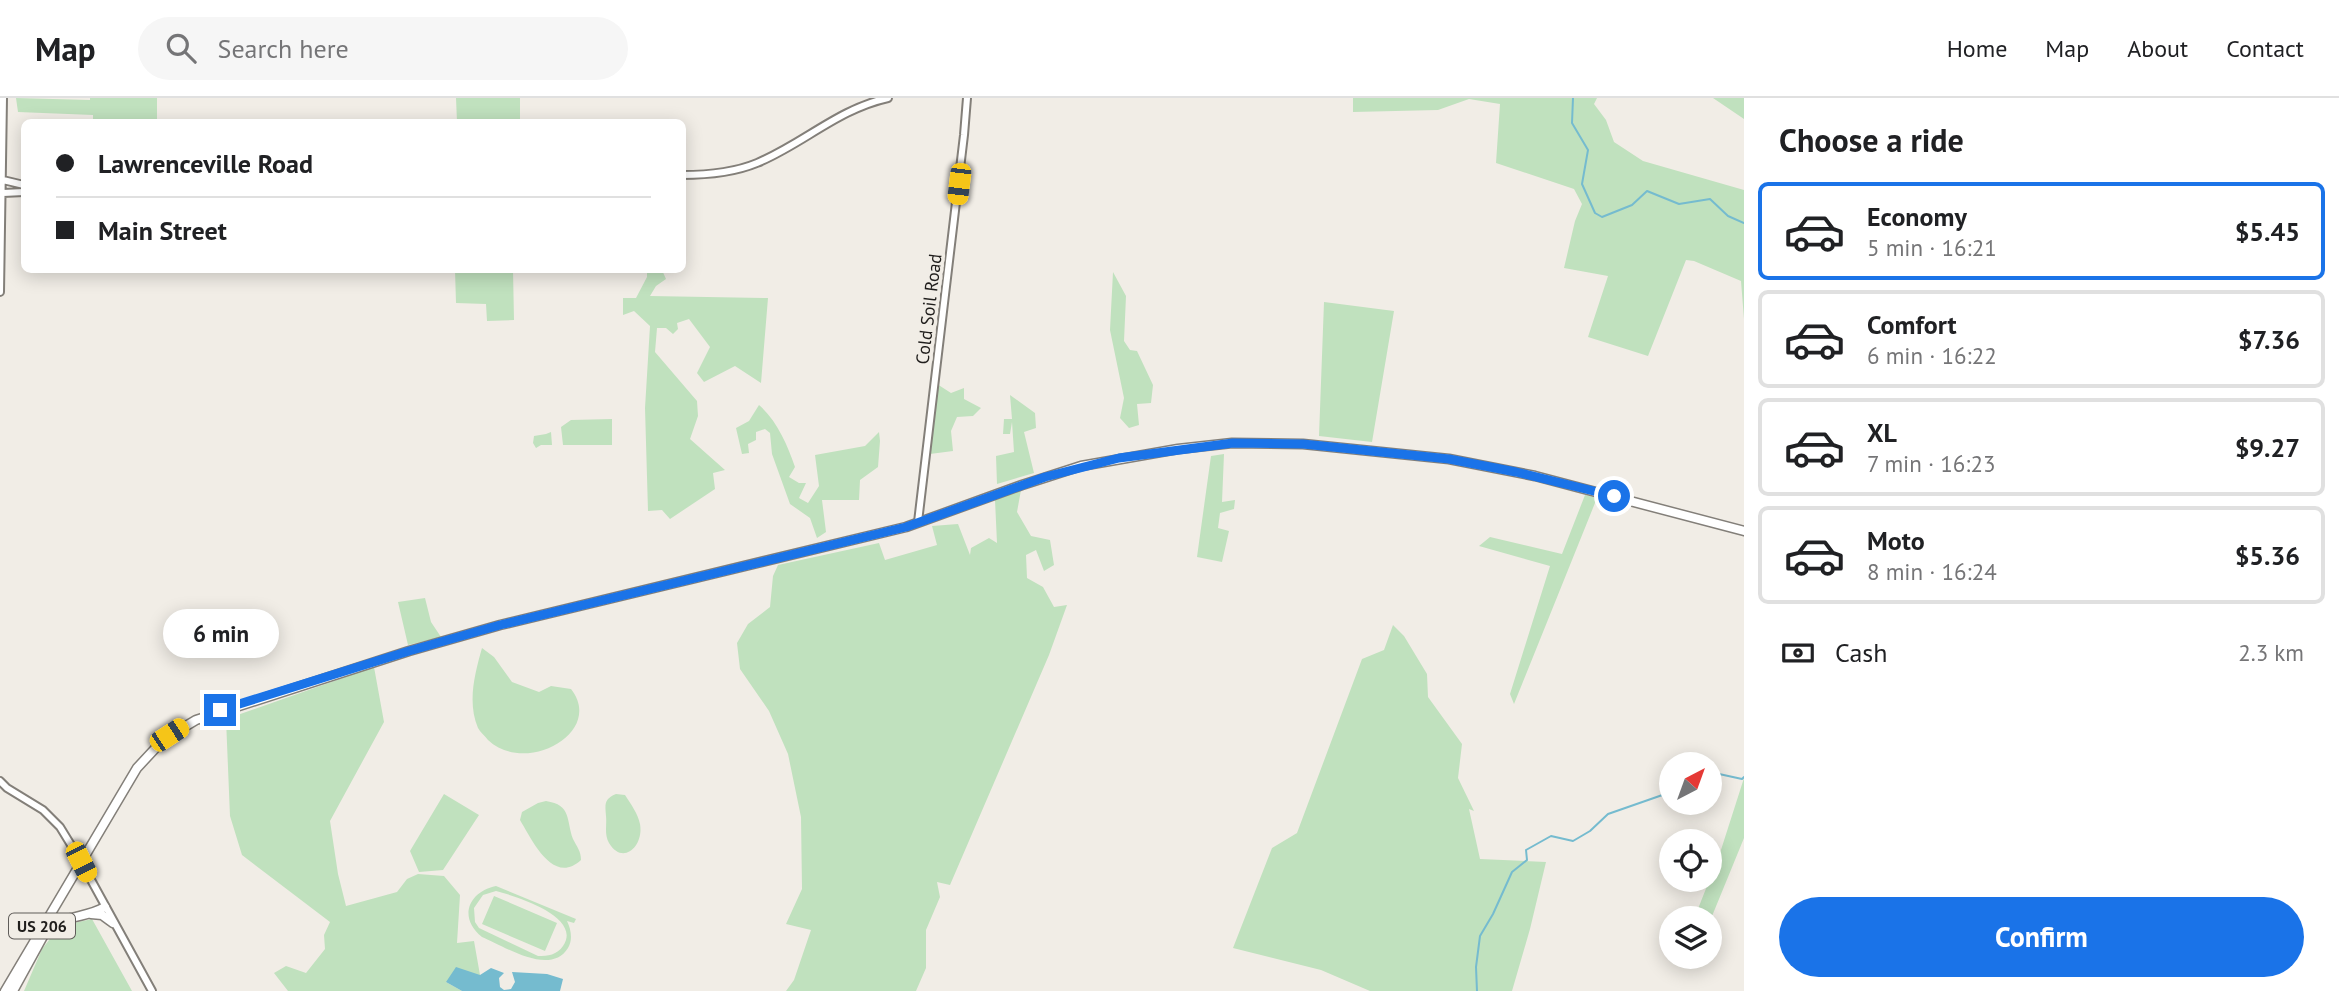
<!DOCTYPE html>
<html lang="en">
<head>
<meta charset="utf-8">
<style>
	body { margin:0; font-family:"PT Sans",sans-serif; background:#f6f6f6; color:#202124; height:100vh; display:flex; flex-direction:column; font-size:26px; white-space:nowrap }
	* { box-sizing:border-box; margin:0 }
	p { font-size:23px; color:#757577 }
	.icon { flex:none; width:38px; height:38px; fill:none; stroke:currentColor; stroke-width:2; stroke-linecap:round; stroke-linejoin:round }
	.map { position:relative; flex:1; overflow:hidden }
	.side { display:flex; flex-direction:column; background:#fff; width:595px }
	.side>* { flex:none }
	.guide { position:absolute; left:21px; top:21px; width:665px; height:154px; border-radius:10px; box-shadow:0 4px 18px #0003; display:grid; align-content:center; height:154px; padding:0 35px; background:#fff }
	.needle { width:46px; rotate:41deg }
	.fabs { position:absolute; left:1659px; top:654px; display:grid; gap:14px }
	.fabs a { display:grid; place-items:center; width:63px; height:63px; border-radius:50%; background:#fff; box-shadow:0 4px 18px #0003; font-size:35px }
	.end { position:absolute; width:32px; height:32px; margin:-16px; border:9px solid #1a73e8; background:#fff; box-shadow:0 0 0 4px #fff }
	.from { border-radius:50% }
	.bubble { position:absolute; height:49px; border-radius:24px; background:#fff; box-shadow:0 4px 18px #0003; font-size:23px; font-weight:700; line-height:49px; text-align:center }
	.car { position:absolute; width:21px; height:42px; margin:-21px -10px; border-radius:9px; box-shadow:0 0 5px 2px #0007; background:linear-gradient(#f5c518 24%,#345 0 40%,#f5c518 0 76%,#345 0 86%,#f5c518 0) }
	.guide b { display:flex; align-items:center; gap:24px; height:66px; font-size:26px }
	.guide b+b { border-top:2px solid #e0e0e0 }
	.guide i { width:18px; height:18px; background:#202124 }
	ul { padding:0; list-style:none }
	li { display:flex; align-items:center; gap:21px; height:98px; margin:0 14px 10px; padding:0 21px; border:4px solid #e0e0e0; border-radius:10px }
	li div { flex:1 }
	li b { display:block; font-size:26px }
	li em { font-style:normal; font-weight:700 }
	li.on { border-color:#1a73e8 }
	li>.icon { width:63px; height:63px; stroke-width:1.5 }
	h2 { padding:0 35px; font-size:32px; line-height:84px }
	.pay { display:flex; align-items:center; gap:18px; height:77px; padding:0 35px; font-size:26px }
	.pay p { margin-inline-start:auto }
	.action { display:flex; gap:14px; margin-top:auto; padding:14px 35px }
	.action a { flex:1; height:80px; border-radius:42px; background:#1a73e8; color:#fff; font-size:28px; font-weight:700; line-height:80px; text-align:center }
	header { display:flex; align-items:center; gap:42px; box-sizing:border-box; height:98px; padding:0 35px; background:#fff; border-bottom:2px solid #e0e0e0 }
	header strong { font-size:33px }
	nav { display:flex; gap:38px; margin-inline-start:auto; font-size:24px }
	.search { width:490px; height:63px; background:#f6f6f6; display:flex; align-items:center; gap:18px; box-sizing:border-box; padding:0 24px; border-radius:38px; color:#757577; font-size:26px }
	main { display:flex; flex:1; min-height:0 }
	.map>svg:first-child { display:block }
	.green { fill:#c0e1be; fill-rule:evenodd }
	.water { fill:#75bbcf }
	.lines { fill:none; stroke-linecap:round; stroke-linejoin:round }
	.stream { stroke:#75bbcf; stroke-width:2 }
	.secondary-casing { stroke:#837f79; stroke-width:10 }
	.highway-casing { stroke:#837f79; stroke-width:11 }
	.secondary { stroke:#fff; stroke-width:6 }
	.highway { stroke:#fff; stroke-width:8 }
	.route { stroke:#1a73e8; stroke-width:9 }
	.labels { text-anchor:middle; stroke-width:7; stroke-linejoin:round; paint-order:stroke }
	.shield { fill:#f1ede6; stroke:#5f5c59; stroke-width:2 }
	.shield-label { font-size:16px; font-weight:bold; fill:#201e1c }
	.street-label { font-size:18px; fill:#201e1c; stroke:#f1ede6 }
</style>
</head>
<body>
<header>
<strong>Map</strong>
<div class="search"><svg class="icon" aria-label="search" viewBox="0 0 24 24"><circle cx="10" cy="10" r="6"/><path d="M15 15l6 6"/></svg>Search here</div>
<nav><a>Home</a><a>Map</a><a>About</a><a>Contact</a></nav>
</header>
<main>
<div class="map">
<svg width="1744" height="893" viewBox="0 0 1744 893">
	<rect width="100%" height="100%" fill="#f1ede6"/>
	<path class="green" d="M16,0L90,2V0H157V24H93V17L18,14Z
		M456,0H520V24H457Z
		M1353,0H1597L1594,6L1606,22L1614,44L1643,63L1744,92V221L1741,183L1694,163L1686,162L1648,258L1588,239L1608,178L1564,170L1575,123L1582,106L1574,91L1496,65L1500,6L1469,1L1438,12L1353,14Z
		M1713,0H1744V21Z
		M455,172H513L514,222L487,223L486,206L456,205Z
		M647,172H662L666,181L656,188L650,198L768,200L761,285L735,268L704,284L697,275L710,249L689,221L677,225L678,231L673,236L666,230H657L655,254L697,303L698,318L690,341L725,372L713,375L715,391L670,421L662,412L648,413L645,310L650,228L634,213L623,217V200H636L647,179Z
		M1113,174L1126,198L1124,243L1130,252L1137,253L1153,287L1151,305L1137,306L1139,327L1129,330L1120,320L1124,300L1110,232Z
		M1324,204L1394,213L1372,344L1319,338Z
		M937,286L951,295L964,290V301L981,310L973,318L957,319L951,333L953,353L930,356Z
		M1010,297L1035,315L1036,330L1024,334L1034,375L997,386L996,358L1014,354L1012,324L1010,336H1003L1004,321H1012Z
		M759,307C777,323 787,346 795,369L789,379L799,385H806L799,400L808,405L819,388L815,357L865,348L879,334L880,343L878,369L860,382L859,402H822L826,434L817,440L810,420L790,406L772,356L770,335L765,331L756,334V342L748,346L749,355L742,356L736,330L749,323Z
		M612,321V347H563L561,329L571,322Z
		M551,334L552,347H541L536,350L533,345L534,338L546,336Z
		M1224,356L1222,404L1235,402L1234,411L1220,415L1218,430L1229,433L1222,464L1197,459L1211,358Z
		M1021,392L1017,414L1031,438L1050,442L1054,467L1044,473L1036,452L1026,457L1027,480L1043,489L1054,509L1067,507L1049,557L950,787L937,784L940,799L926,832V870L916,893H786L794,882L811,832L786,826L802,791L801,719L788,656L769,613L740,571L737,545L748,526L770,509L773,478L778,467L879,445L885,462L937,447L932,428L958,426L970,457L971,450L989,440L997,445L995,402Z
		M1585,397L1597,400L1514,606L1510,596L1550,468L1479,448L1490,439L1562,456Z
		M425,500L431,524L441,539L408,547L398,504Z
		M1393,527L1404,538L1427,576L1428,599L1462,646L1458,680L1474,713L1469,711L1480,761L1546,764L1530,831L1512,893H1370L1321,872L1233,850L1272,750L1297,735L1362,561L1384,552Z
		M482,550L494,559L512,584L539,594L551,588L571,591C605,634 526,678 488,642C485,638 480,634 478,630C467,604 475,575 482,550Z
		M374,569L384,624L330,723L338,776L346,808L397,794L407,781L418,776L444,778L460,797L457,845L474,843L480,877L446,884L462,893H288L274,875L286,868L306,875L325,851L324,837L330,824L242,757L230,718L226,621Z
		M1744,680V740L1710,823V821H1694L1720,755Z
		M444,696L479,717L443,772L419,774L410,753Z
		M616,696L625,697C631,706 638,716 640,726C644,748 623,768 609,745C604,736 607,727 606,718C605,706 604,701 616,696Z
		M546,703C572,707 566,722 573,741C577,749 581,753 581,762C553,788 532,742 520,722L522,714L538,705Z
		M496,788L576,821L574,825L567,823C571,831 573,842 568,850C550,879 504,848 482,839C458,820 468,794 496,788ZM496,793C516,798 583,819 563,848C557,857 548,858 538,858L479,830L475,824L474,810L483,797Z
		M494,798L557,825L545,853L482,826Z
		M92,821L132,893H24L42,851L60,828Z"/>
	<path class="water" d="M456,869L480,877L491,870L504,875L499,880L500,889L504,892L511,891L515,884L512,874L547,876L563,881L560,893H462L446,884Z"/>
	<g class="lines">
		<path class="stream" d="M1573,0L1572,25L1588,52L1582,86L1595,115L1602,119L1632,107L1647,93L1679,106L1710,101L1728,118L1744,125
			M1710,674L1742,681L1744,679
			M1477,893L1476,869L1480,838L1493,816L1512,774L1527,762L1526,752L1551,738L1573,743L1590,733L1608,716L1671,694"/>
		<g class="secondary-casing">
			<path id="secondary" d="M682,77C708,77 733,75 757,65C803,46 838,11 888,0
				M3,82L24,87
				M3,95L24,94
				M0,194L3,0
				M918,424L964,37L967,0
				M0,683L7,690L43,712L60,729L79,760L152,893"/>
		</g>
		<g class="highway-casing">
			<path id="highway" d="M91,816L102,817L113,825
				M50,830C69,816 86,820 105,809
				M5,893L137,670L164,641L196,622L409,553L500,527L906,429L1022,387L1081,368L1178,351L1232,345L1303,346L1449,361L1535,378L1744,433
				M13,893L53,820"/>
		</g>
		<use href="#secondary" class="secondary"/>
		<use href="#highway" class="highway"/>
	</g>
	<g class="lines">
		<path class="route" d="M220,612L409,553L500,527L906,429L1045,379L1119,360L1233,345L1303,346L1449,361L1516,374L1614,398"/>
	</g>
	<g class="labels">
		<rect class="shield" x="9" y="815.5" width="66" height="25" rx="5"/>
		<g class="shield-label">
			<text x="42" y="834">US 206</text>
		</g>
		<g class="street-label">
			<text transform="translate(929 211) rotate(-83)" y="6">Cold Soil Road</text>
		</g>
	</g>
</svg>
<div class="fabs">
<a><svg class="needle" viewBox="-14 -14 28 28"><path d="M0-13l5 13h-10z" fill="#e53935"/><path d="M0 13l5-13h-10z" fill="#757577"/></svg></a>
<a><svg class="icon" aria-label="locate" viewBox="0 0 24 24"><circle cx="12" cy="12" r="6"/><path d="M12 2v4M12 18v4M2 12h4M18 12h4"/></svg></a>
<a><svg class="icon" aria-label="layers" viewBox="0 0 24 24"><path d="M12 4l9 5-9 5-9-5zM3 14l9 5 9-5"/></svg></a>
</div>
<i class="end from" style="left:1614px;top:398px"></i>
<i class="end" style="left:220px;top:612px"></i>
<div class="bubble" style="left:163px;top:511px;width:116px">6 min</div>
<i class="car" style="left:959px;top:86px;rotate:187deg"></i>
<i class="car" style="left:169px;top:637px;rotate:57deg"></i>
<i class="car" style="left:81px;top:764px;rotate:153deg"></i>
<div class="guide">
<b><i class="from"></i>Lawrenceville Road</b>
<b><i></i>Main Street</b>
</div>
</div>
<section class="side">
<h2>Choose a ride</h2>
<ul>
<li class="on"><svg class="icon" aria-label="car" viewBox="0 0 24 24"><path d="M5 17H2v-5l4-1 3-4h7l3 4 3 1v5h-3M9 17h6M6 11h13"/><circle cx="7" cy="17" r="2"/><circle cx="17" cy="17" r="2"/></svg><div><b>Economy</b><p>5 min · 16:21</p></div><em>$5.45</em></li>
<li><svg class="icon" aria-label="car" viewBox="0 0 24 24"><path d="M5 17H2v-5l4-1 3-4h7l3 4 3 1v5h-3M9 17h6M6 11h13"/><circle cx="7" cy="17" r="2"/><circle cx="17" cy="17" r="2"/></svg><div><b>Comfort</b><p>6 min · 16:22</p></div><em>$7.36</em></li>
<li><svg class="icon" aria-label="car" viewBox="0 0 24 24"><path d="M5 17H2v-5l4-1 3-4h7l3 4 3 1v5h-3M9 17h6M6 11h13"/><circle cx="7" cy="17" r="2"/><circle cx="17" cy="17" r="2"/></svg><div><b>XL</b><p>7 min · 16:23</p></div><em>$9.27</em></li>
<li><svg class="icon" aria-label="car" viewBox="0 0 24 24"><path d="M5 17H2v-5l4-1 3-4h7l3 4 3 1v5h-3M9 17h6M6 11h13"/><circle cx="7" cy="17" r="2"/><circle cx="17" cy="17" r="2"/></svg><div><b>Moto</b><p>8 min · 16:24</p></div><em>$5.36</em></li>
</ul>
<div class="pay"><svg class="icon" aria-label="cash" viewBox="0 0 24 24"><path d="M3 7h18v10H3z"/><circle cx="12" cy="12" r="2"/></svg>Cash<p>2.3 km</p></div>
<div class="action"><a>Confirm</a></div>
</section>
</main>
</body>
</html>
